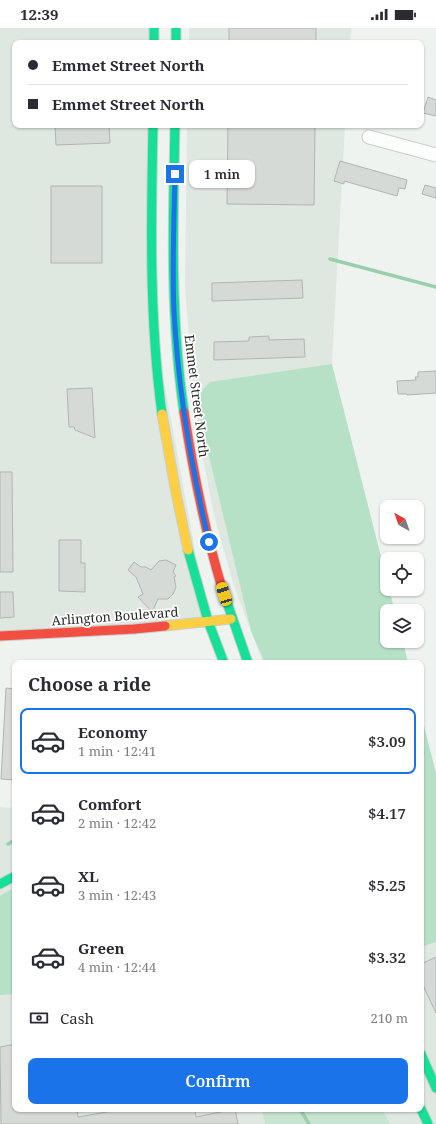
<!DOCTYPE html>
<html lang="en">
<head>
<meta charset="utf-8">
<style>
	body { margin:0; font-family:"Noto Serif",serif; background:#f2f2f3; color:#2b2b33; height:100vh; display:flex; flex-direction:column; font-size:15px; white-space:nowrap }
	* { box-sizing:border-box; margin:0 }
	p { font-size:13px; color:#7c7c81 }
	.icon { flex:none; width:22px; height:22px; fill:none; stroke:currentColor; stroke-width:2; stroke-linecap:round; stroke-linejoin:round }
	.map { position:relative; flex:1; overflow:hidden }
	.sheet { position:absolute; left:12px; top:632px; width:412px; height:452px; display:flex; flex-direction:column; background:#fff; border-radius:8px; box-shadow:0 1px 3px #0004 }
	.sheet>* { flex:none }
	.top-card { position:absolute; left:12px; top:12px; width:412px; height:88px; border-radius:8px; box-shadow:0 1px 3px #0004; display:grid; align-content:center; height:88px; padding:0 16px; background:#fff }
	.needle { width:26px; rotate:320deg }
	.fabs { position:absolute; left:380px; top:472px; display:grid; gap:8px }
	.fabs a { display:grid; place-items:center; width:44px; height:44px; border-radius:8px; background:#fff; box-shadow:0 1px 3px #0004; font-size:20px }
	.end { position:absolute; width:18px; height:18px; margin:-9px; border:5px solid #1a73e8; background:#fff; box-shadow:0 0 0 2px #fff }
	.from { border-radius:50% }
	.bubble { position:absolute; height:28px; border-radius:8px; background:#fff; box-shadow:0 1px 3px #0004; font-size:13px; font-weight:600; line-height:28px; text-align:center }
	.car { position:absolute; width:12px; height:24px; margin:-12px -6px; border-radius:5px; box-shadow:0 0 3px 1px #0007; background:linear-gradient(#f5c518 24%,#345 0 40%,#f5c518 0 76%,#345 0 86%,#f5c518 0) }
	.top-card b { display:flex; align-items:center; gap:14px; height:38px; font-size:15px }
	.top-card b+b { border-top:1px solid #e1e1e2 }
	.top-card i { width:10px; height:10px; background:#2b2b33 }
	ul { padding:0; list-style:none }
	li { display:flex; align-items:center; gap:12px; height:66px; margin:0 8px 6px; padding:0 8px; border:2px solid transparent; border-radius:8px }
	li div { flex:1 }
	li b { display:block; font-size:15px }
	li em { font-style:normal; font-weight:600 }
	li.selected { border-color:#1a73e8 }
	li>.icon { width:36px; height:36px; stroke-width:1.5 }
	h2 { padding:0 16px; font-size:18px; line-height:48px }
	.pay { display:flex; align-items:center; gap:10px; height:44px; padding:0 16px; font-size:15px }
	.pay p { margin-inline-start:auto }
	.button { display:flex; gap:8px; margin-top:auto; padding:8px 16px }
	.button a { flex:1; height:46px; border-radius:8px; background:#1a73e8; color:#fff; font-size:16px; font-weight:600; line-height:46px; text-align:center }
	.status { display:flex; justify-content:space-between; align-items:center; height:28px; padding:0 20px; background:#fff; direction:ltr }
	.status svg { height:11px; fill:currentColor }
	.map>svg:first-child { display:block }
	.built { fill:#dee8e1 }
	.green { fill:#c6e4d0 }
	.forest { fill:#b6e1c6 }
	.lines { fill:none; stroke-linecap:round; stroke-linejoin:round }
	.stream { stroke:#99cfac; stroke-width:3.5 }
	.building { fill:#d6dad7; stroke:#b1b4b2 }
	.street-casing { stroke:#cacecb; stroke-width:15 }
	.fast-casing { stroke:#cacecb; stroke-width:11 }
	.slow-casing { stroke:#cacecb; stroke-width:11 }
	.jam-casing { stroke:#cacecb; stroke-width:11 }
	.street { stroke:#fcfdfd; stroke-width:13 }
	.fast { stroke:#16e098; stroke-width:9 }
	.slow { stroke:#ffcf43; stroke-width:9 }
	.jam { stroke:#f24e42; stroke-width:9 }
	.route { stroke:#1a73e8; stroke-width:5 }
	.labels { text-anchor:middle; stroke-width:3.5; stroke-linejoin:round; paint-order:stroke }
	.street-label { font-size:13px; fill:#272927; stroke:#fff }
</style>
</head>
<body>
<div class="status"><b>12:39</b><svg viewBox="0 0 49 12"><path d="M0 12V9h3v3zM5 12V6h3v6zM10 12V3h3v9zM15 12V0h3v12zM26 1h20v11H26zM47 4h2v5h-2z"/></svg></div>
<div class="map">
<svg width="436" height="1096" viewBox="0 0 436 1096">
	<rect width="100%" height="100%" fill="#eef3f0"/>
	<path class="built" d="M0,0H154V15H15V97H153L154,299L208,593L0,607Z
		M189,0H351L350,15H189Z
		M187,97H345L332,336L383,635H263L233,555L214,487L201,421L192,344L185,260Z
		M421,775L436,796V1096H0V779L15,780V1081H421Z"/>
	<path class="green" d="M262,1081H382L390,1096H265Z"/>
	<path class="forest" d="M332,336L387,552V561H389L395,583H387V613H403L408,635H265L251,603L195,370L210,354Z
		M421,686L436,745V914L421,919Z
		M15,859V966L0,967V868Z"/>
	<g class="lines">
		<path class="stream" d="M330,231L436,259
			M8,816L15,812
			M300,1081L309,1096"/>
	</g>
	<path class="building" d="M229,0H316V15H229Z
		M428,69L436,72V88L423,85Z
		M55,97H109L110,115L56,117Z
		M228,97H315L314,177L227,176Z
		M340,133L407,152L405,161L399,160L397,168L344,153V156L334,153Z
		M425,157L436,160V170L422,166Z
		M51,158H102V235H51Z
		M302,252L303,270L212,273V255Z
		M269,308V312L304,311L305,329L214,332V314L249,313V309Z
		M436,343V365L407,367V366H398L397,353L416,352L415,349H418V344Z
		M92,360L95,410L75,402L74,399H69L67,361Z
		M0,444H12L13,544H0Z
		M59,512H81V535H85V564L59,563Z
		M166,532L176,537L173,544L176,548L174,549L176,559L173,566L168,571H158L152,584L138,569L143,566L136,549L128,542L134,534L141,539H146L151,542L159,533Z
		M0,564H13L14,589L0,590Z
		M6,660L15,661V752L1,751Z
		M436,929V985L421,953V936Z
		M15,1016V1081H77L78,1089L124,1081H195L196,1089L235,1081L238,1096H1L0,1019Z"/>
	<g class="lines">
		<g class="street-casing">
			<path id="street" d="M369,109L436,127"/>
		</g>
		<g class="fast-casing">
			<path id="fast" d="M154,0V15
				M176,0V15
				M153,97C151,193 149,291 162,386
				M175,97C173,193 170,289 184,384
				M188,522L208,593L224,635
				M222,560L248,635
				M0,856L15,848
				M421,1026L436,1060
				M421,1081L428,1096"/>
		</g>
		<g class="slow-casing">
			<path id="slow" d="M162,386L176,465L188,522
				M165,598L231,591"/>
		</g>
		<g class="jam-casing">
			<path id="jam" d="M184,384C193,443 205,503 222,560
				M0,608L134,601L165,598"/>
		</g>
		<use href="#street" class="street"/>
		<use href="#fast" class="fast"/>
		<use href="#slow" class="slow"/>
		<use href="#jam" class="jam"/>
	</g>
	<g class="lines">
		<path class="route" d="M175,146C174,191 172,237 174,283C178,361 191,438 209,514"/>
	</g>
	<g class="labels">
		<g class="street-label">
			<text transform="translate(197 368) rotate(83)" y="5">Emmet Street North</text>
			<text transform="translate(115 588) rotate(-4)" y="5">Arlington Boulevard</text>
		</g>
	</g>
</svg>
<div class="fabs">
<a><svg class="needle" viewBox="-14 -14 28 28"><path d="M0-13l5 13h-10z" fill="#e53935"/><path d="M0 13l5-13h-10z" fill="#7c7c81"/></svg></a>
<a><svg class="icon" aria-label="locate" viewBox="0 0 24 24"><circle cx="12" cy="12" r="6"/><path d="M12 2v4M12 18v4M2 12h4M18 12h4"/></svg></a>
<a><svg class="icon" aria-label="layers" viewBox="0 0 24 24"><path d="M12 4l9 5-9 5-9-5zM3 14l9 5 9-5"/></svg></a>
</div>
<i class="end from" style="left:209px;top:514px"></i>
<i class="end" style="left:175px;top:146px"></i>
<div class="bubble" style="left:189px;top:132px;width:66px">1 min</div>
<i class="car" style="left:224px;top:566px;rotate:343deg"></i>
<div class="top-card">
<b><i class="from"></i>Emmet Street North</b>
<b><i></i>Emmet Street North</b>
</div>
<section class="sheet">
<h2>Choose a ride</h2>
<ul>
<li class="selected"><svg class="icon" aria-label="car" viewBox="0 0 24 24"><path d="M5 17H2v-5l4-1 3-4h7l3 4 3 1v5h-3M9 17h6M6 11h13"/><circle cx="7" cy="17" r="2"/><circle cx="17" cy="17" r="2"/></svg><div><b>Economy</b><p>1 min · 12:41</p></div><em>$3.09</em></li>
<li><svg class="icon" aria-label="car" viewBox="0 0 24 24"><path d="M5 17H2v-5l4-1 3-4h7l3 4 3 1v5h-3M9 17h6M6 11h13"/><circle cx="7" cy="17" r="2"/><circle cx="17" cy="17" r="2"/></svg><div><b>Comfort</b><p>2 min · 12:42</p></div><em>$4.17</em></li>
<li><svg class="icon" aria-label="car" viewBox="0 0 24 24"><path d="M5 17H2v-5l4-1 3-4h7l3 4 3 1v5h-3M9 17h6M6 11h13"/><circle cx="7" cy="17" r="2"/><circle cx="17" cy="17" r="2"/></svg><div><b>XL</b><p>3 min · 12:43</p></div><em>$5.25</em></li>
<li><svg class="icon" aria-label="car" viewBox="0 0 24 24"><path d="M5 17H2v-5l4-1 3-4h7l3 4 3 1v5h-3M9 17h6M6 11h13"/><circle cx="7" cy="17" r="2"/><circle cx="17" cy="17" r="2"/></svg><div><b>Green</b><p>4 min · 12:44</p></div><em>$3.32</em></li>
</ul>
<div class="pay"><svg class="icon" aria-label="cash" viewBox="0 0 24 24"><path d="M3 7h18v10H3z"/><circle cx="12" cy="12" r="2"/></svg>Cash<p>210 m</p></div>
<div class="button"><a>Confirm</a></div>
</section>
</div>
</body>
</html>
